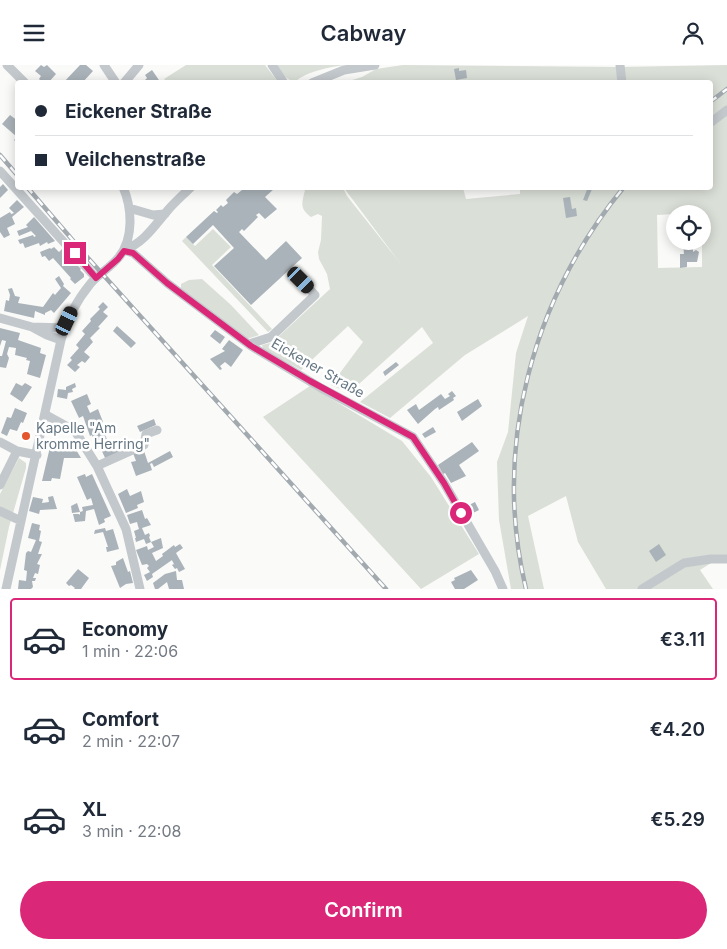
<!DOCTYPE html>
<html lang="en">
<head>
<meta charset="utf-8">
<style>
	body { margin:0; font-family:Inter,sans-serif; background:#f2f2f3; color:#1f2937; height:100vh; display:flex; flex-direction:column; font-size:19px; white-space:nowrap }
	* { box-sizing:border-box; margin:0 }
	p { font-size:16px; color:#747a83 }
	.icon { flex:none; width:28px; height:28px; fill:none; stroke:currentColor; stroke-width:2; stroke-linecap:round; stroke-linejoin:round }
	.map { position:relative; height:524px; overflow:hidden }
	.details { display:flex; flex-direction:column; background:#fff; flex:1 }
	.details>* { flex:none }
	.top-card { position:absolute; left:15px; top:15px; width:698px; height:110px; border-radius:5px; box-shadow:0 2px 12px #0003; display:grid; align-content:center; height:110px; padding:0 20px; background:#fff }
	.fabs { position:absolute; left:666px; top:140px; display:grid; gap:10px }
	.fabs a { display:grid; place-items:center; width:45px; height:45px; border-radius:50%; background:#fff; box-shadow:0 2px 12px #0003; font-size:25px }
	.end { position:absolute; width:22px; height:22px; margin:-11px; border:6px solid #db2777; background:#fff; box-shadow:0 0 0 2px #fff }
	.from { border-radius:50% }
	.car { position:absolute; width:15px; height:30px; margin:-15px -8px; border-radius:6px; box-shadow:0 0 4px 1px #0007; background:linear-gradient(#222 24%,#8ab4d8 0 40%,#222 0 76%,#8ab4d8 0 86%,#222 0) }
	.top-card b { display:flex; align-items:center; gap:18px; height:48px; font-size:19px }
	.top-card b+b { border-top:1px solid #e0e1e3 }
	.top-card i { width:12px; height:12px; background:#1f2937 }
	ul { padding:9px 0 0; list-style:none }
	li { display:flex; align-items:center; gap:15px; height:82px; margin:0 10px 8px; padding:0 10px; border:2px solid transparent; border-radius:5px }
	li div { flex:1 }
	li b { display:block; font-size:19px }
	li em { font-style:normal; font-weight:600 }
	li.active { border-color:#db2777 }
	li>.icon { width:45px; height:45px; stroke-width:1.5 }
	.primary-button { display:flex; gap:10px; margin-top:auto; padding:10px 20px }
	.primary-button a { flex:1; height:58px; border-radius:30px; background:#db2777; color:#fff; font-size:20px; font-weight:600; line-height:58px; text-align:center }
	header { display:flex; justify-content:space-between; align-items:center; height:65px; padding:0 20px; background:#fff; font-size:22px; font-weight:600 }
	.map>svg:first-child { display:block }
	.green { fill:#dadfd7; fill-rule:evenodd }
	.building { fill:#aab3b9 }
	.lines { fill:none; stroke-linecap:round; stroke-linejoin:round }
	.minor { stroke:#c3c8cc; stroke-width:9 }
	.rail-casing { stroke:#a2aab0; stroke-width:4.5 }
	.rail { stroke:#fff; stroke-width:2.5; stroke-dasharray:8; stroke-linecap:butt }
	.route { stroke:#db2777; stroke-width:6 }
	.poi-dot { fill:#e4572e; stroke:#fff; stroke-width:2 }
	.labels { text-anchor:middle; stroke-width:5; stroke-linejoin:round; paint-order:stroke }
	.street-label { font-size:14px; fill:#657683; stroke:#fff }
	.poi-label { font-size:14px; fill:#657683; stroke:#fff; text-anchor:start }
</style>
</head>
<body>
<header><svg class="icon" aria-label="menu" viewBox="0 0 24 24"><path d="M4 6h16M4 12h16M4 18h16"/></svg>Cabway<svg class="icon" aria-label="person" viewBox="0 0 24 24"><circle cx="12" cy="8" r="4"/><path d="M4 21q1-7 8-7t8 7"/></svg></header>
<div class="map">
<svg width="727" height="524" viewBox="0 0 727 524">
	<rect width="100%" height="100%" fill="#fafaf8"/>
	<path class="green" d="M186,0H265L278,17H167L164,14Z
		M277,0H344C331,2 304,7 295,17C285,14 281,8 277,0Z
		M403,0L620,2L727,0V497L711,498L700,505L713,524H606L578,477L566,431L528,451L544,524H511L499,455L497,397L508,367L516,288L528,251L465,290L390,353L360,337L433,278L422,262L349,328L331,320L363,277L348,261L301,305L263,284L262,280L270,278L277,273L330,224L327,209L319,194L318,187L321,175L322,151L318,149L311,152C299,143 302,138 305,125L303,123H343L347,131L400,198L344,123H463L466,134L520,129V122H710V18L627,17L620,3L618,17H346L362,12L376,4ZM675,149H702V202L658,203L657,150Z
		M213,164L231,182L212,200L272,264L268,267L182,176L186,172L195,181Z
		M202,214L231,240L259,270L247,274L181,224V219L189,215Z
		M310,321L402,376L431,412L479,489L421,524L263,352Z
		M19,393L26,398V403L9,462L0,505V429Z"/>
	<path class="building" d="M41,0L44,2L47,0L56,9L48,18H43L39,14L41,11L35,6Z
		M80,0H86L93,6L82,18H63Z
		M459,3V6L466,5L467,13L456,15L454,4Z
		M152,5L161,18H142L147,13L145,10Z
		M10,50L18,56L17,78L14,75L17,72L2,59Z
		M3,119L8,125L0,133V122Z
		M240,122H273L274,124L265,132L277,144L265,154L259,148L256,150L258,152L244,166L242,164L239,167L266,195L286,176L302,193L251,240L214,201L234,183L213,160L193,179L186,172L214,146L217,148L218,147L216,145L221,140L223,142L228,138L226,135L234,127L237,129L242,125Z
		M588,122H596L595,125L592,124L587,136L583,135Z
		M570,132L572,144L576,143L577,151L566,153L563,133Z
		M17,135L24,142L12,152L15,159L7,163L10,170L4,173L0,167V153L10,147L11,149L14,148L9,143Z
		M34,152L55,176L48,179L47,177L40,181L39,178L25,183L23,178L20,179L18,175L33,170L34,172L36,171L31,166L19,171L17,166L28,162L26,160Z
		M675,156V164L667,165V157Z
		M683,179H693V187L696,185L699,187L697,197H687V202L680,203V189H684Z
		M54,182L59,187L62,184L81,204L80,205L84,209V212L75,219L70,214L71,213L53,193L49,196L45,191L42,192L40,187L50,183L51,184Z
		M59,211L64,219L63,221L71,228L54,248L51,245L45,248V250L35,246L34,253L4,246L6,235L9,236L10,230L8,224L12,223L15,231L20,232L18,238L43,242L53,228L55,230L61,223L55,214Z
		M103,237L108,242L103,247L108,251L98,262L100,263L90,273L93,277L84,287L90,292L85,298L82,296L77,300L80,302L75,307L67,300L72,295L70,293L79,283L76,280L85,269L82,266L91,256L90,254L100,244L98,242Z
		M117,261L136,278L131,283L113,266Z
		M0,263L20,268L18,275L41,283L40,288L46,290L40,313L27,309L30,296L26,295L27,293L15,290L16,283L9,282L7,289L9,293L6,303L0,302V291H2L6,276L2,275L0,281Z
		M215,265L225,272L220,279L210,271Z
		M229,275L243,285L231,302L225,297L220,301L222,304L220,305L210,294L225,286L222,284Z
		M396,297L399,300L385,311L383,307Z
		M16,318L22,321L25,318L32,322L22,337L10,329Z
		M75,318L76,322L72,324L73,327L68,328L67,334L57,332L58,324L66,325V322Z
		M452,326L456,331L453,333L454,335L439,345L438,342L435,344L418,359L407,345L416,339L419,345L441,329L445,334L450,331L448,329Z
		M87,329L91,339L87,341L90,348L98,344L103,357L98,360L101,366L103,365L109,379L115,376L121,389L106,395L100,382L97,383L92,370L90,371L83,351L79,353L71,336Z
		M478,334L482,341L462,356L457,347Z
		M15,343L27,348L23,358L21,357L17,366L10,364L7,371L1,368L7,352L11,353Z
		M154,354L156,360L140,367L137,361Z
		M433,362L436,367L425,373L422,369Z
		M472,377L479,386L459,400L466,411L451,418L445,408L443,409L438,400Z
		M58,380H71V383H75L81,393H64L60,414L52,413L51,416H42L50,382H58Z
		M143,383L148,398L170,386L173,392L154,402L152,398L150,399L152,405L136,411L131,397L136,396L133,388Z
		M85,409L86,412L92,409L111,451L104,454L105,457L99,460L94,444L86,446L85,456L75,457L73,449H79L80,450V447L72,448L71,441L77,438L80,447L83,446L82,442L93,440L91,433L87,435L77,412Z
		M127,424L130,431L141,426L144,437L137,440L138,443L126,448L118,429Z
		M53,431L57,444L40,445L39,449L29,446L33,432L43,434L42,438L49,437L48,432Z
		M475,437L479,445L467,451L463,443Z
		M142,445L145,454L147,453L151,460L142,463L145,470L149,468L150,471L149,472L151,477L146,479L144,474L136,477L135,473H136L134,466L139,464L138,461L137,457L130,459L127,450Z
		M32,458L40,460L39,465L41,466L39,476L42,477L38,489H42L37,499L40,500L38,509L35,508L33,513H36L35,516H32L33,522L31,524H18L19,515L26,516L27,506L24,505L26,488L28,486L31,487L36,475L28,473Z
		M105,463L106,466L113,464L119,484L107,487L106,482H108L103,467L94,469L95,465Z
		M161,473L163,483L152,488L156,496L163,491L162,489L174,480L175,482L180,479L183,483L176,488L185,504L179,507L177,503L175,504L172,500L174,499L168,488L172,495L152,509L153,512L147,516L144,510L150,507L147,503L149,501L147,499L142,500L136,485L147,481L148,485L154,482L151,477Z
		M659,479L666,490L656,497L649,486Z
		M123,493L128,507L130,506L133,518L126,519L120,523L111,501L116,500V497Z
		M78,504L89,513L81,524H74L75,523L71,520L69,521L66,518Z
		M471,505L478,515L464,524H455L451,517L455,515L454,513Z
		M176,506L177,515H182L184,524H169L167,517L158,524H155L153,518L165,509Z"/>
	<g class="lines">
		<path class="minor" d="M7,0L25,18
			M104,0L116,18
			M272,0L284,18
			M620,0L622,18
			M124,18L139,0
			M312,18L344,5L375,0
			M710,58L727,45
			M0,106L96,213
			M129,143L153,150L165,149
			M124,185L133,188L167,218L251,281L321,323L413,372L444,418L495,506L503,524
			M124,185C144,178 155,160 168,145C175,137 183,130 191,122
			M0,253L32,262L47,270L61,275
			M32,262L65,263
			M249,279L271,272L315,230L301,215
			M46,350L75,366L97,401L126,464L140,524
			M0,377L17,386L37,390
			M97,401L144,380L146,369L157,365
			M0,420L17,386
			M0,446L21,456
			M6,524L61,275C67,253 77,235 91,218C100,208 111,202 119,192C134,173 132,143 123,122
			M642,524L684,498L711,494H727"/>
		<g class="rail-casing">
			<path id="rail" d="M710,37L727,24
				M0,90L18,111
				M27,122L88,193L386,524
				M526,524C492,382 532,234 624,122"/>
		</g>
		<use href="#rail" class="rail"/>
	</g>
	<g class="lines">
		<path class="route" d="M75,188L96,213L118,194L124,186L133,188L167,218L251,281L310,316L413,372L444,418L461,448"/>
	</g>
	<circle class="poi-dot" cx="26" cy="371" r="5"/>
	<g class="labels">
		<g class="street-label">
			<text transform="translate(318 303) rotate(30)" y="5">Eickener Straße</text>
		</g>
		<g class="poi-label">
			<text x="36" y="368">Kapelle "Am<tspan x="36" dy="16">kromme Herring"</tspan></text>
		</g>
	</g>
</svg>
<div class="fabs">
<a><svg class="icon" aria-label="locate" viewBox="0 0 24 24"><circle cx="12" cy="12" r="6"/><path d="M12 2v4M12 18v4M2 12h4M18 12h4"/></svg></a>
</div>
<i class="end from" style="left:461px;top:448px"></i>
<i class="end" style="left:75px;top:188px"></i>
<i class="car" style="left:301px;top:215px;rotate:135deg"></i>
<i class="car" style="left:67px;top:256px;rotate:25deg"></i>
<div class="top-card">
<b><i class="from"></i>Eickener Straße</b>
<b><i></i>Veilchenstraße</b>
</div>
</div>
<section class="details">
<ul>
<li class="active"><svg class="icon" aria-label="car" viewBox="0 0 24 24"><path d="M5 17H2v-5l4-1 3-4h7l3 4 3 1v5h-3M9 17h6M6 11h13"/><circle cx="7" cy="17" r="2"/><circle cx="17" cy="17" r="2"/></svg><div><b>Economy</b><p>1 min · 22:06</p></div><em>€3.11</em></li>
<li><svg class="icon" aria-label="car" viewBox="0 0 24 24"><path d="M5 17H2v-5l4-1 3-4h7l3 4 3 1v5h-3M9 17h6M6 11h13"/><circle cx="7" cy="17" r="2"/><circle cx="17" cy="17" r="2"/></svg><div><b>Comfort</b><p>2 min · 22:07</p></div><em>€4.20</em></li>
<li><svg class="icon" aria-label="car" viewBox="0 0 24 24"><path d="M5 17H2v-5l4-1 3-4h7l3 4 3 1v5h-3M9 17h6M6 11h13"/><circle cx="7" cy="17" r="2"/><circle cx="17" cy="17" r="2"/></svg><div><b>XL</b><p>3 min · 22:08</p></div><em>€5.29</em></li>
</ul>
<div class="primary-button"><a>Confirm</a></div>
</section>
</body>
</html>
